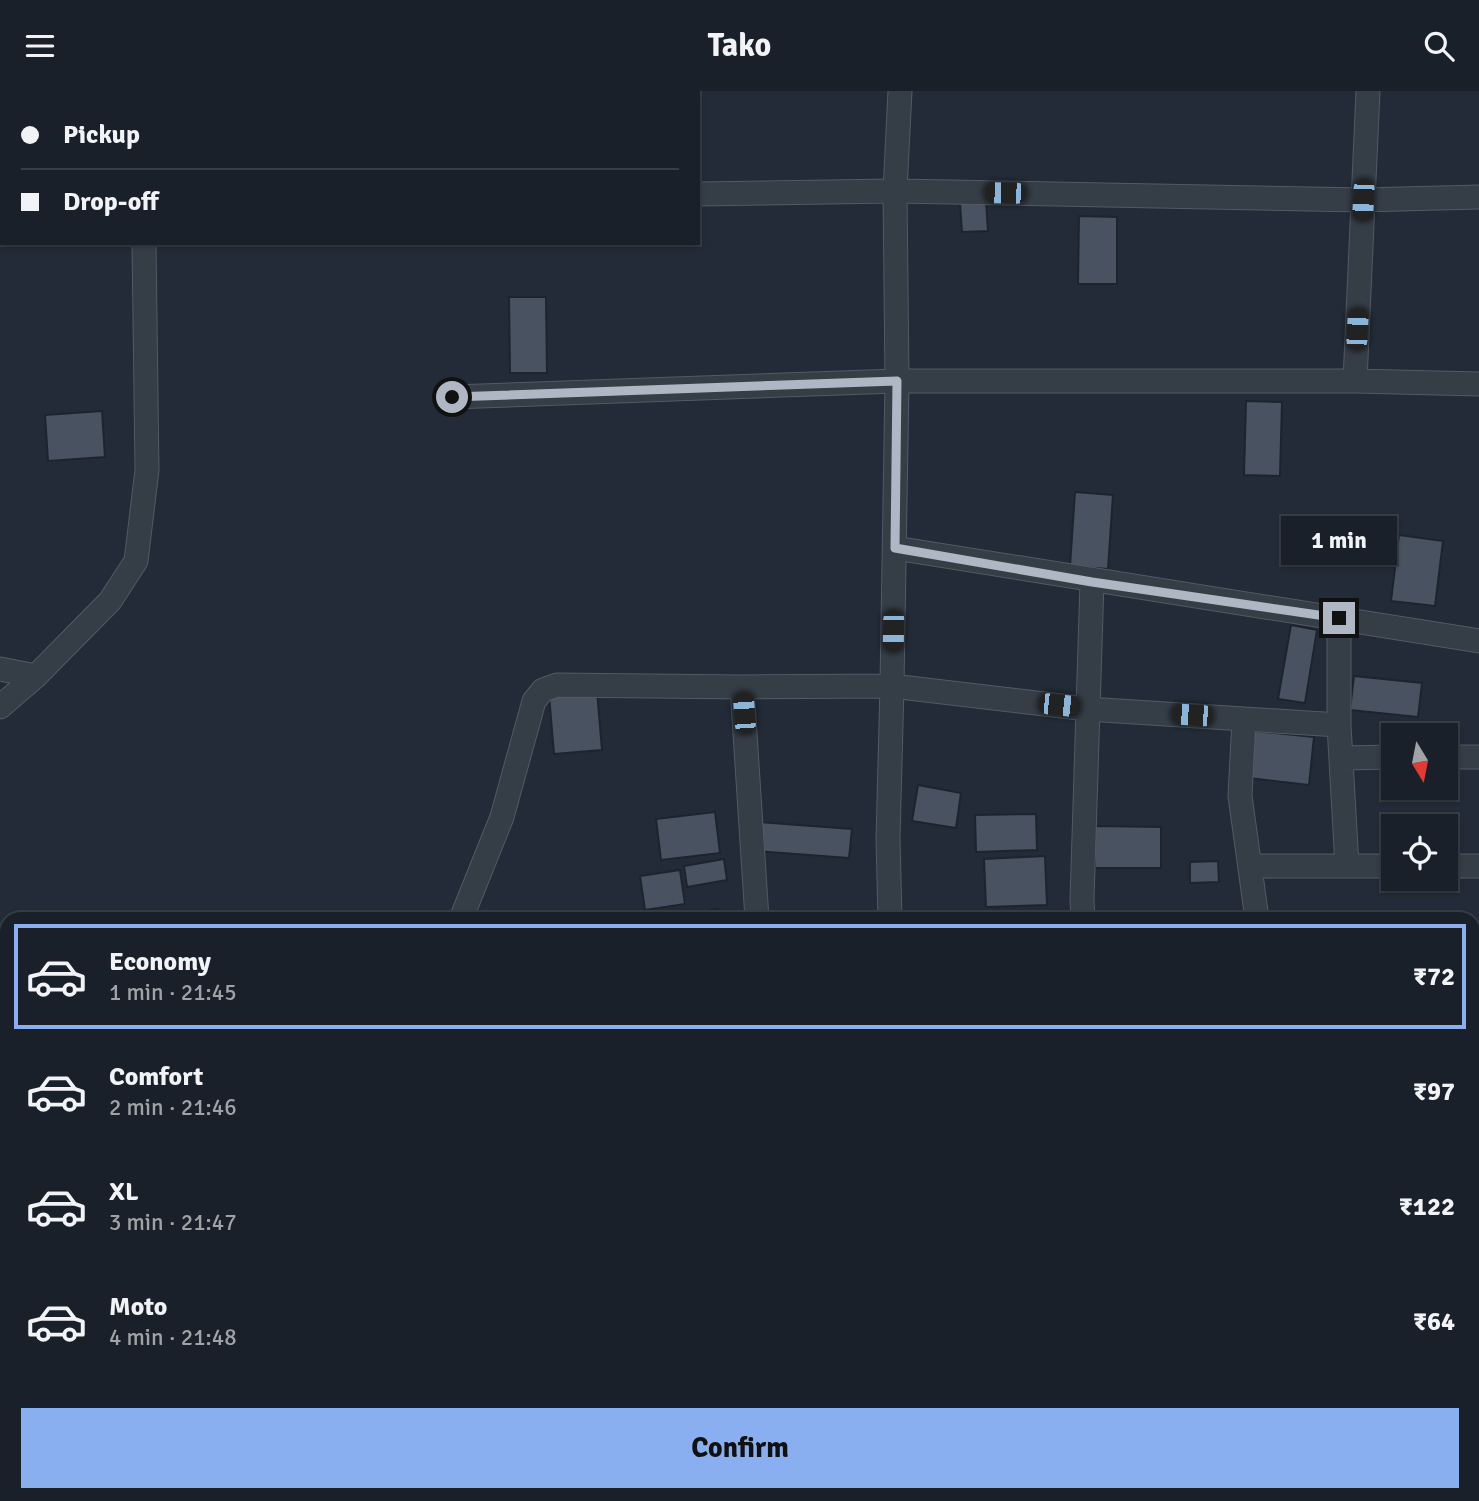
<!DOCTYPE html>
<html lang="en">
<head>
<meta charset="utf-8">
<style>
	body { margin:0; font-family:Signika,sans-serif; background:#272d35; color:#f1f3f6; height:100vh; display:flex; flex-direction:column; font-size:26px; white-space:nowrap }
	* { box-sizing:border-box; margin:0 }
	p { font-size:23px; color:#9fa3a8 }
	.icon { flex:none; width:38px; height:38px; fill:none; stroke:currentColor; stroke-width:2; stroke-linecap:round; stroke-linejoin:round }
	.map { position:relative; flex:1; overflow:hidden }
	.details { position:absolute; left:0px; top:821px; width:1480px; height:590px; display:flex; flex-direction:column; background:#1a2029; border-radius:21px 21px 0 0; box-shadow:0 2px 5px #0004,0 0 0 2px #383e46 }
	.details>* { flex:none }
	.hud { position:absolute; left:0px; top:0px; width:700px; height:154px; box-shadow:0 2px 5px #0004,0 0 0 2px #383e46; display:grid; align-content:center; height:154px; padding:0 21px; background:#1a2029 }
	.needle { width:46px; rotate:170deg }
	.fabs { position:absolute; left:1381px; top:632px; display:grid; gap:14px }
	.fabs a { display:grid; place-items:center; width:77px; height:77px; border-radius:0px; background:#1a2029; box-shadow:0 2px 5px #0004,0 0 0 2px #383e46; font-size:35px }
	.end { position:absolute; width:32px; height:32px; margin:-16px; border:9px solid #b0b7c4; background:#111; box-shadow:0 0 0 4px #111 }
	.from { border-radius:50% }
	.bubble { position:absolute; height:49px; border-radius:0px; background:#1a2029; box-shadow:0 2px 5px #0004,0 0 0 2px #383e46; font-size:23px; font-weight:700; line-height:49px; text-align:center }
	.car { position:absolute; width:21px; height:42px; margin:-21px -10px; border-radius:9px; box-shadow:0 0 5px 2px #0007; background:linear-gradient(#222 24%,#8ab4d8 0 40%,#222 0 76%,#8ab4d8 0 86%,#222 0) }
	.hud b { display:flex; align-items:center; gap:24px; height:66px; font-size:26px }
	.hud b+b { border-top:2px solid #383e46 }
	.hud i { width:18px; height:18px; background:#f1f3f6 }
	ul { padding:12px 0 0; list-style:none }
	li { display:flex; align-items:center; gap:21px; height:105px; margin:0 14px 10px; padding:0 7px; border:4px solid transparent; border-radius:0px }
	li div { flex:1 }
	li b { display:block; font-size:26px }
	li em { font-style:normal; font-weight:700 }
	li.active { border-color:#89aff0 }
	li>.icon { width:63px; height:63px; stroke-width:1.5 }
	.cta { display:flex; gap:14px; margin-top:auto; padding:14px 21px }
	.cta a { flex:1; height:80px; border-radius:0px; background:#89aff0; color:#111; font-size:28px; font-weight:700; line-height:80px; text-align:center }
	header { display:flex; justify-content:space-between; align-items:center; height:91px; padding:0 21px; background:#1a2029; font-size:32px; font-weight:700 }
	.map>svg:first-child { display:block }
	.green { fill:#27393a }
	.building { fill:#485260; stroke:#1d242e; stroke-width:2 }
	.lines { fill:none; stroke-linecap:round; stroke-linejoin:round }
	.minor-casing { stroke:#535a65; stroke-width:25 }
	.path { stroke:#445457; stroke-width:4.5; stroke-dasharray:5 5; stroke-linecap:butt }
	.minor { stroke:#353d47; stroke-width:23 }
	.route { stroke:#b0b7c4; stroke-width:9 }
</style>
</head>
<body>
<header><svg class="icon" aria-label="menu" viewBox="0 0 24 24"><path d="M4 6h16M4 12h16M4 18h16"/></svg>Tako<svg class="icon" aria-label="search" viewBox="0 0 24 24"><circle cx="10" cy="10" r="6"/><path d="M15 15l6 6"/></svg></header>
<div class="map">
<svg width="1479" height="1410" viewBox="0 0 1479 1410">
	<rect width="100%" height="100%" fill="#222b37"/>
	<path class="green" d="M831,1404H1282V1410H832Z"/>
	<path class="building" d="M271,0H316V2H271Z
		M986,110L988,140L962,141L960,112Z
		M1079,125L1117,126V193H1078Z
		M509,206H546L547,282H510Z
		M1246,310L1282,311L1280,385L1244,384Z
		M102,320L105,366L48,370L45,324Z
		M1075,401L1113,404L1108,478L1070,475Z
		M1399,444L1443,450L1435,515L1391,510Z
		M1291,534L1317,539L1305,612L1278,608Z
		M1354,585L1422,592L1418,626L1350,619Z
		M597,600L602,659L554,663L549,604Z
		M1254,640L1314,646L1309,694L1249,687Z
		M918,694L961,702L956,737L912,730Z
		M715,721L720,762L661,769L656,728Z
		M1036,723L1037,759L976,761L975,724Z
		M757,731L852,738L849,767L755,760Z
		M1095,735L1161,736V777H1095Z
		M1045,765L1047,814L986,816L984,768Z
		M724,768L727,789L687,796L684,775Z
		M1218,770L1219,791L1190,792V771Z
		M680,779L685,813L645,819L640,785Z
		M718,818L720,828H661Z
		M1165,825V828H1122V826Z
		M1474,1107H1479V1184L1474,1183Z
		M1475,1217H1479V1291L1474,1290Z
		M7,1346V1367L0,1368V1347Z
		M262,1404H286L287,1410H263Z
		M316,1404H371V1410H317Z"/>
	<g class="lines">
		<g class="minor-casing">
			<path id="minor" d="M143,0V2
				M362,0L363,2
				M900,0L895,100L897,290L892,595L1087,618L1244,628L1240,705L1257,828
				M698,103L895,100L1362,109L1479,106
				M1355,290L1368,0
				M451,306L897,290H1355L1479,293
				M895,457L1479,550
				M0,578L36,585L110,510L136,470L147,379L144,152
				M742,596L757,828
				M0,616L36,585
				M1244,628L1339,634V527
				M1339,634L1347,775
				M1446,666H1479
				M1341,667L1393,666
				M1250,775H1393
				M1446,775H1479
				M461,828L502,726L534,610L543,599L557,594L742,596L892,595L888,748L890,828
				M1083,828L1082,809L1092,491
				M1474,1009H1479
				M1474,1203H1479
				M1474,1403H1479
				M406,1404V1410"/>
		</g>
		<path class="path" d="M1273,1404L1274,1410"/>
		<use href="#minor" class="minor"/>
	</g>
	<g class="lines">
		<path class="route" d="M452,306L897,290L895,457L1092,491L1339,527"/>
	</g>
</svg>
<div class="fabs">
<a><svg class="needle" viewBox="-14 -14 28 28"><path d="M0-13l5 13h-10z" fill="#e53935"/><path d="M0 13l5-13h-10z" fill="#9fa3a8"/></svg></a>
<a><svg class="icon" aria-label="locate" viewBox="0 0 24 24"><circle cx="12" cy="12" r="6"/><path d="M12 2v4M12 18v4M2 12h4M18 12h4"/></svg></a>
</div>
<i class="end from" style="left:452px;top:306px"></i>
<i class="end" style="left:1339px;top:527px"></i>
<div class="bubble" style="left:1281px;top:425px;width:116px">1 min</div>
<i class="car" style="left:1005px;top:102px;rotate:271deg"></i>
<i class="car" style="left:1363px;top:109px;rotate:183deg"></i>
<i class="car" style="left:1357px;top:238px;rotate:3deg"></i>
<i class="car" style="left:893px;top:540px;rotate:181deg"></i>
<i class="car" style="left:1059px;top:614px;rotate:96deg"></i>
<i class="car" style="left:744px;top:622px;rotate:356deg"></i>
<i class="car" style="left:1192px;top:624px;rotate:274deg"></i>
<div class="hud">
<b><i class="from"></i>Pickup</b>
<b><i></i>Drop-off</b>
</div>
<section class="details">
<ul>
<li class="active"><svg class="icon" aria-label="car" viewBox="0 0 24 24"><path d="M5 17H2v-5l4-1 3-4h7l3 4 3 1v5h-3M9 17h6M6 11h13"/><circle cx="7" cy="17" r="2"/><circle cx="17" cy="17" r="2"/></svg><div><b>Economy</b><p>1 min · 21:45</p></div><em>₹72</em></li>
<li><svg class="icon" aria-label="car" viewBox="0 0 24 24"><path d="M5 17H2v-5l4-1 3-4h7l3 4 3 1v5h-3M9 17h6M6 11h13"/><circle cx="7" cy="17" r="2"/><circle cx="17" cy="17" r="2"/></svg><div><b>Comfort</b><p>2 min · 21:46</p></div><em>₹97</em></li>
<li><svg class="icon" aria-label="car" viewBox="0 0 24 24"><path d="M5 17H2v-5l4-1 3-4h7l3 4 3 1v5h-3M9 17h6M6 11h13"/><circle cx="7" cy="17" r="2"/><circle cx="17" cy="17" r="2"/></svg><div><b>XL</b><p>3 min · 21:47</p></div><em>₹122</em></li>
<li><svg class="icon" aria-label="car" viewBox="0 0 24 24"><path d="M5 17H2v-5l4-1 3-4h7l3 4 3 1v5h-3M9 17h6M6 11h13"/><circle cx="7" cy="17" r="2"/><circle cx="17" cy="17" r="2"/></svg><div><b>Moto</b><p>4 min · 21:48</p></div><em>₹64</em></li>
</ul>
<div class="cta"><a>Confirm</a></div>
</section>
</div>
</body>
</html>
